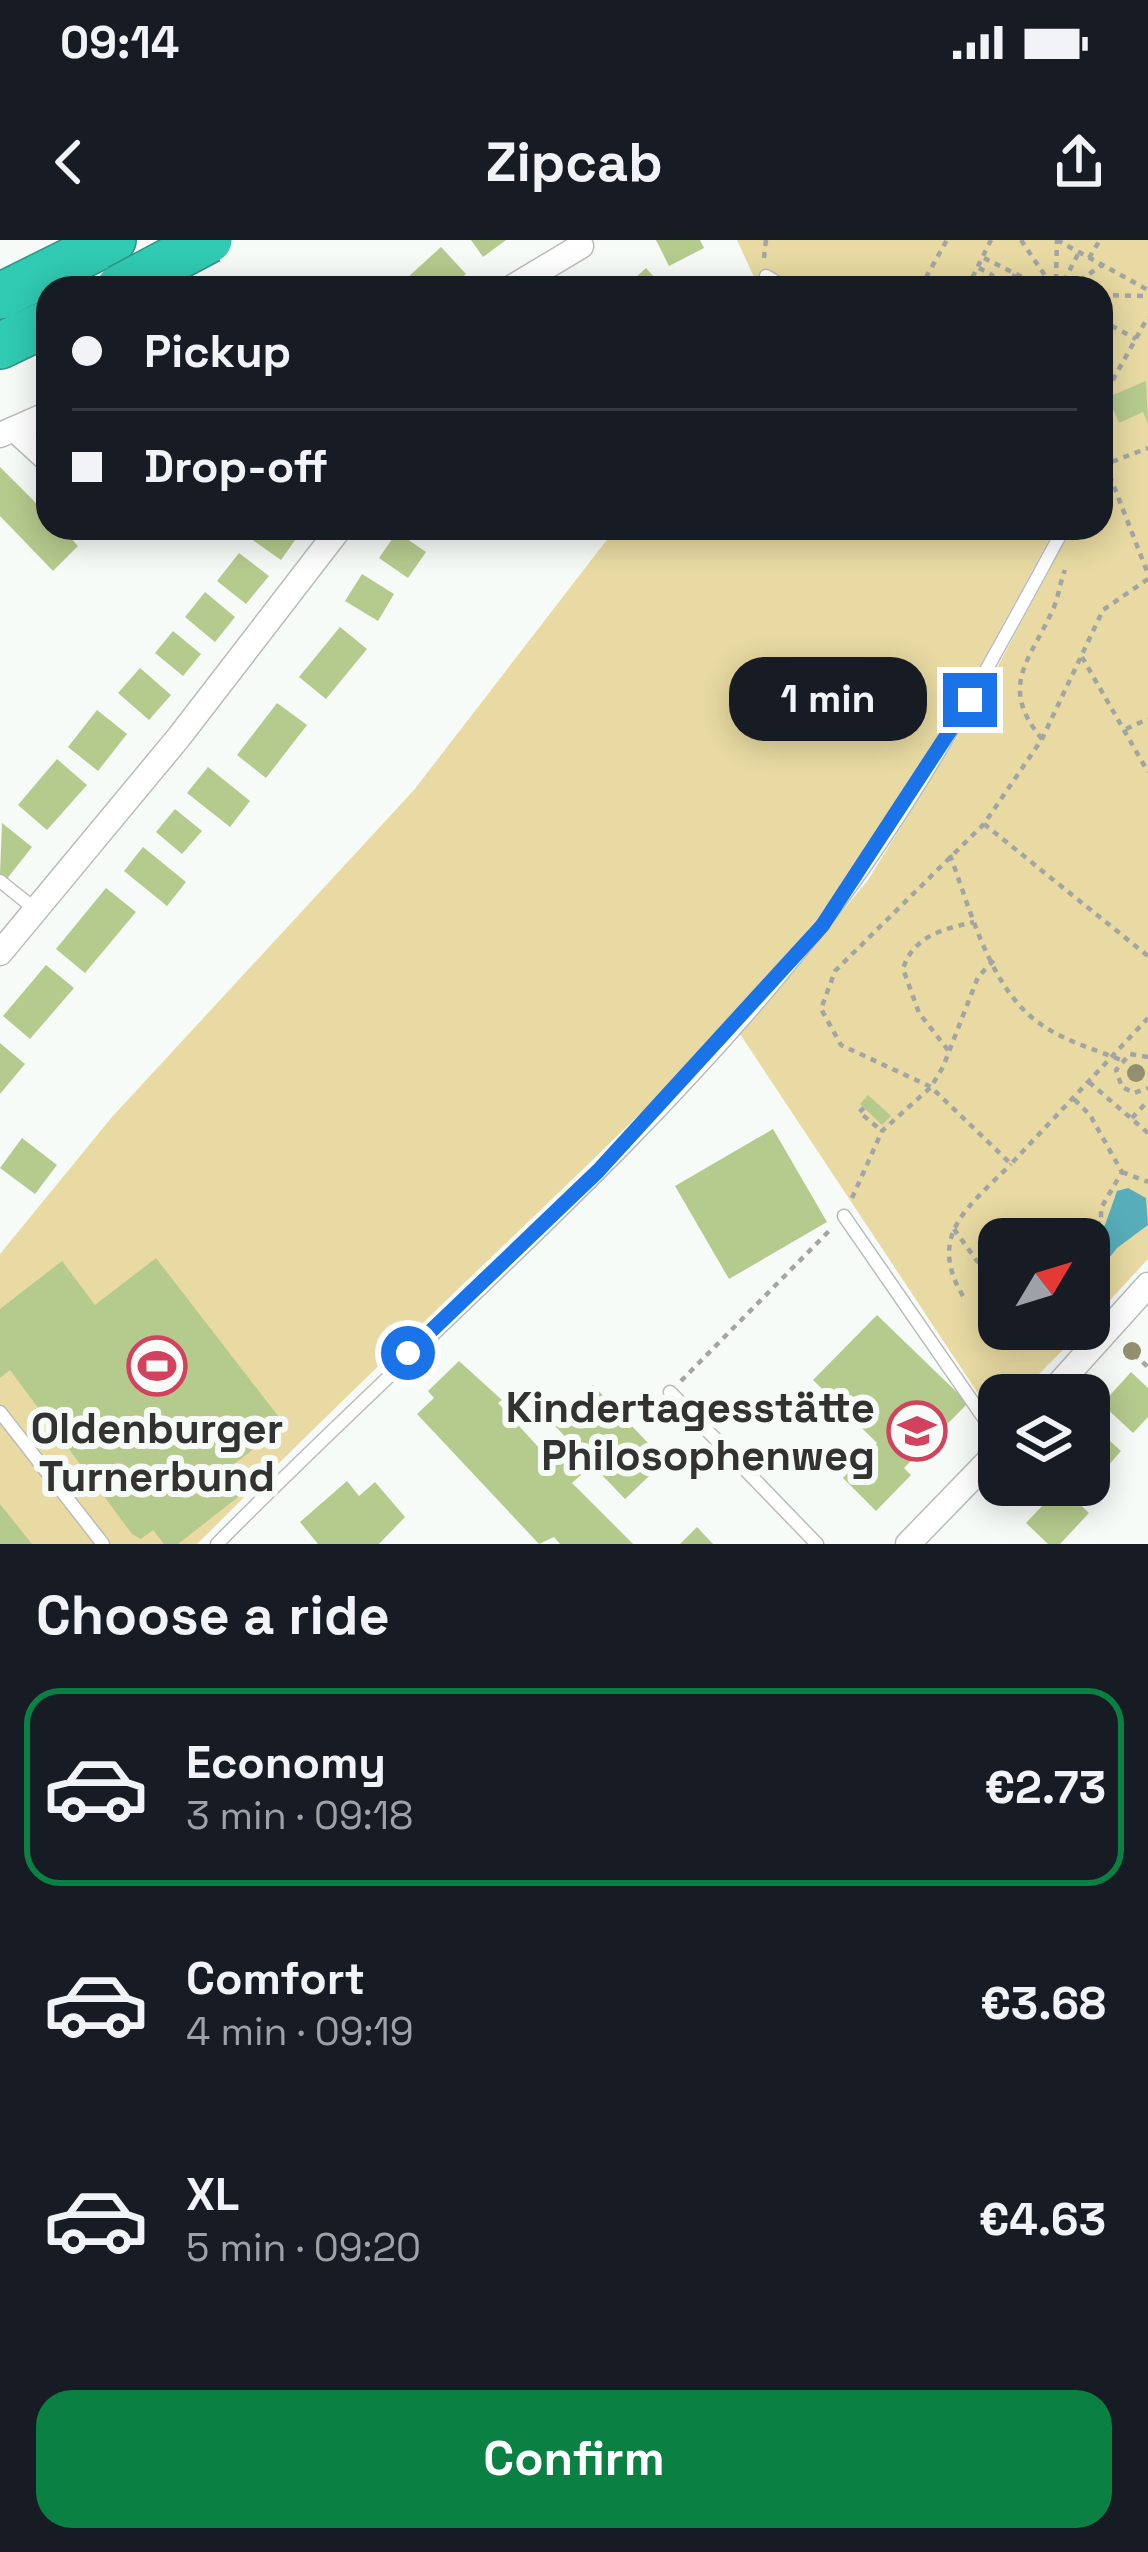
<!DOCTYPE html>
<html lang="en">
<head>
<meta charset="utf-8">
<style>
	body { margin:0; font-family:"Space Grotesk",sans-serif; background:#242831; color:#f1f3f6; height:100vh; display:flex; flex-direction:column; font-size:45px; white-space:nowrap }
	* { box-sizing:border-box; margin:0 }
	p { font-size:39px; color:#9ea1a6 }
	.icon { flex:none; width:66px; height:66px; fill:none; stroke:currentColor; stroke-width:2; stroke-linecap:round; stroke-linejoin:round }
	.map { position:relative; height:1304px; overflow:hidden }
	.side { display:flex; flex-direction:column; background:#171b24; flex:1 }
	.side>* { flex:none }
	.hud { position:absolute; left:36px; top:36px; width:1077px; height:264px; border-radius:36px; box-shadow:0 6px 30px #0003; display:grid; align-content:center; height:264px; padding:0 36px; background:#171b24 }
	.needle { width:78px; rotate:52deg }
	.controls { position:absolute; left:978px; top:978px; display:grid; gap:24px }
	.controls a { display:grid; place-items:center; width:132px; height:132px; border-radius:24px; background:#171b24; box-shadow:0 6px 30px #0003; font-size:60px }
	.end { position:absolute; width:54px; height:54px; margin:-27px; border:15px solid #1a73e8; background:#fff; box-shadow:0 0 0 6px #fff }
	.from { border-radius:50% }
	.bubble { position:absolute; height:84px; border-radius:36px; background:#171b24; box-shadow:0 6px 30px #0003; font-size:39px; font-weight:700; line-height:84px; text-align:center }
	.hud b { display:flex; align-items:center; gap:42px; height:114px; font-size:45px }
	.hud b+b { border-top:3px solid #363941 }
	.hud i { width:30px; height:30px; background:#f1f3f6 }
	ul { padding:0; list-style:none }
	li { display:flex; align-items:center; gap:36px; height:198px; margin:0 24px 18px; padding:0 12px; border:6px solid transparent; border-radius:36px }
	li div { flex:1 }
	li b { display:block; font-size:45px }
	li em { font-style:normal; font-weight:700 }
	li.selected { border-color:#0b8043 }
	li>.icon { width:108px; height:108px; stroke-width:1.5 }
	h2 { padding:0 36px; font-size:54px; line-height:144px }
	.primary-button { display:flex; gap:24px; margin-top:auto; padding:24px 36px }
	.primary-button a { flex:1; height:138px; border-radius:36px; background:#0b8043; color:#fff; font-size:48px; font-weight:700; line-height:138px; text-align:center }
	.status { display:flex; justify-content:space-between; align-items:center; height:84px; padding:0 60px; background:#171b24; direction:ltr }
	.status svg { height:33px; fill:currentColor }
	header { display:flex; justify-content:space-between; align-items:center; height:156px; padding:0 36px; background:#171b24; font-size:54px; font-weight:700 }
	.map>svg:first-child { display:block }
	.green { fill:#e8daa2 }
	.water { fill:#57aeba }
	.building { fill:#b5ca8d }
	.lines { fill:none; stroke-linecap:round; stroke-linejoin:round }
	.service-casing { stroke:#b9bdba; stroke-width:15 }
	.minor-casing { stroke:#b9bdba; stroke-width:27 }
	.motorway-casing { stroke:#319585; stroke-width:48 }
	.path { stroke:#a3a5a3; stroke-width:4.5; stroke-dasharray:6 6; stroke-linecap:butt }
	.service { stroke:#fff; stroke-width:12 }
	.minor { stroke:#fff; stroke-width:24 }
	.motorway { stroke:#31cab2; stroke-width:45 }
	.motorway-bridge-casing { stroke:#319585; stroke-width:48; stroke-linecap:butt }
	.motorway-bridge { stroke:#31cab2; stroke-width:45 }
	.tree { fill:#938f70 }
	.route { stroke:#1a73e8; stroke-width:15 }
	.labels { text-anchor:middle; stroke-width:12; stroke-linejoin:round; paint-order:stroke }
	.poi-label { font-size:42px; font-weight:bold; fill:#313231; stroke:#f7fbf8; text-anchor:end }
</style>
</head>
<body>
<div class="status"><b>09:14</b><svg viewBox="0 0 49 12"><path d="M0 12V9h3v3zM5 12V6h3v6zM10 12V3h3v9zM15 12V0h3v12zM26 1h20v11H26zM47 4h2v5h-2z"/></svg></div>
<header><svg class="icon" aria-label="back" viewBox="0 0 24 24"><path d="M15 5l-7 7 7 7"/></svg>Zipcab<svg class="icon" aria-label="share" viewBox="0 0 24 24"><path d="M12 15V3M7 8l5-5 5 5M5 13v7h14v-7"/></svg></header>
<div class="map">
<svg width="1148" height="1304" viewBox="0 0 1148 1304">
	<rect width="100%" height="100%" fill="#f7fbf8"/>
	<path class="green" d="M737,0H1148V1019L1089,1083V999H999V1089H1084L1018,1155H999L995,1179L740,794L868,640L978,463L1072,288H1101V48H759Z
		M616,288H1055C982,424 909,562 813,684C729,791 628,886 530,980C418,1087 307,1195 197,1304H0V1014L112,877L414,550Z"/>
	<path class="water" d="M1128,948L1146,958L1148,985L1117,1008L1089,1043V1000L1105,985L1117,951Z"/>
	<path class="building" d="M471,0H506L483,17Z
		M656,0H700L704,8L669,26Z
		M441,7L466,34L451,48H396Z
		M646,28L664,48H624Z
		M1146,141L1148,184L1143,172L1119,183L1108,157Z
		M0,227L48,275V288H61L78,306L53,331L0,276Z
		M259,288H293L300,293L281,320L251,299Z
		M397,292L426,312L408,338L379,318Z
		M239,313L269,336L246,364L217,341Z
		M362,334L394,354L378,381L345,361Z
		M205,352L235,377L215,402L185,377Z
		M340,387L367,409L326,459L299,437Z
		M173,391L201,414L183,436L155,413Z
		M140,428L171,455L149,480L118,453Z
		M277,463L307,485L266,538L237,515Z
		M97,470L127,494L98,531L68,507Z
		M57,519L87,545L47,590L18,565Z
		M208,527L250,561L230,587L187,553Z
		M175,569L202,591L182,614L156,592Z
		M2,583L32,607L6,640L0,635Z
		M143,607L186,642L167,666L124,631Z
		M106,648L136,672L85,733L56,709Z
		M46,725L74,748L30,799L3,776Z
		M0,803L25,824L0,854Z
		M868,855L891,876L882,885L860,864Z
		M773,889L827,982L729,1039L675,946Z
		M22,898L57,925L35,954L0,928Z
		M156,1018L285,1185L234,1224L251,1247L178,1304H164L153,1290L141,1299L132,1294L10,1130L0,1138V1069L62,1021L95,1065Z
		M877,1075L968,1163L904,1228L911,1235L876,1271L843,1238L877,1203L813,1140Z
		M459,1121L502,1160L498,1163L542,1211L553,1201L583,1233L572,1243L633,1304H560L554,1297L539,1304L417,1174L434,1158L428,1151Z
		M1131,1132L1148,1148V1177L1133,1193L1102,1164Z
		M593,1145L665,1221L625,1259L553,1184Z
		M1089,1182L1121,1211L1089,1248Z
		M347,1241L359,1256L375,1242L405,1277L379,1304H318L300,1282Z
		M1061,1246L1089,1273L1060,1304H1048L1026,1283Z
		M0,1264L32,1304H0Z
		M697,1287L713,1304H680Z"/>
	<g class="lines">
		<g class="service-casing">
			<path id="service" d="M766,36L786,48
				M0,641L35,669
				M844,976L999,1200
				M670,1152L817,1304
				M0,1172L103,1304
				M217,1304C417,1101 647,910 822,685C918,562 990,424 1064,288"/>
		</g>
		<g class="minor-casing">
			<path id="minor" d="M511,48L581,6
				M14,189L48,220
				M0,195L48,174
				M0,713L179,497L340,288
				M1049,1155L1148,1045
				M908,1304L999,1210"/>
		</g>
		<g class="motorway-casing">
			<path id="motorway" d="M0,56L113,0
				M0,106L48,83"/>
		</g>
		<path class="path" d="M1021,0L1050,43
			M1057,0L1148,50
			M764,18L766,0
			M984,18L1044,48
			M1089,18L1100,0
			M979,28L992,35L996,48
			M1056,40L1057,0
			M1064,41L1078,14
			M920,48L947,0
			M967,48L991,0
			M1008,48L1015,34
			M1070,48L1103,24
			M1101,55L1148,56
			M1101,80L1136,99
			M1101,123L1112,140L1101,134
			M1101,161L1148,77
			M1101,213L1148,334
			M1101,226L1148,208
			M1101,251L1111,239
			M1148,339L1103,370L1042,499L984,584L835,731L821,769L841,805L931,847L1011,924L1148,778
			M1082,417L1148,532
			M1126,489L1148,479
			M1042,499C997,445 1031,420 1054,367C1059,355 1060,342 1065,330
			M984,584L1148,716
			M950,615C969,666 987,737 1029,775C1056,799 1089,807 1121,820
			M948,810L919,773L903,729C913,696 943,689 974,682
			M1148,817L1130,814L1116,830L1122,847L1134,853L1148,848
			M1089,842L1148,893
			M864,868L859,872L882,891
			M1132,878L1148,861
			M1122,932L1148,942
			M852,958L882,891L931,847L943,827L978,737L994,720
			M954,989L977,1021L999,1037
			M1062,999L1101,983V968L1122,932L1090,875L1074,859
			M963,1056C926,994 970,966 1011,924
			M1125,1106L1148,1127
			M681,1141L829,991
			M647,1176L656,1166"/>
		<use href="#service" class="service"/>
		<use href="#minor" class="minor"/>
		<use href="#motorway" class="motorway"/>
		<g class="motorway-bridge-casing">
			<path id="motorway-bridge" d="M119,48L209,0"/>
		</g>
		<use href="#motorway-bridge" class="motorway-bridge"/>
	</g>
	<g class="tree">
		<circle cx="1136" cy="833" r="9"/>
		<circle cx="1132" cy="1111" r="9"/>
	</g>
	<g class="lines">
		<path class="route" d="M408,1113L598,931L822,686L970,460"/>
	</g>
	<defs>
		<g id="stadium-ring" transform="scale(3)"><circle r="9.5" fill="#f7fbf8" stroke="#d2425e" stroke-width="1.5"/><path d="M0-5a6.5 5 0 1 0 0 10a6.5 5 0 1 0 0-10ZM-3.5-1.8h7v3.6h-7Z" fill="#d2425e"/></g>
		<g id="school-ring" transform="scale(3)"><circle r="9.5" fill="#f7fbf8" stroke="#d2425e" stroke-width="1.5"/><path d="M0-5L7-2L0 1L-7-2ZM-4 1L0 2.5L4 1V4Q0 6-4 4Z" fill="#d2425e"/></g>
	</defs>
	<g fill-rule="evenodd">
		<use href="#stadium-ring" x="157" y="1126"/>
		<use href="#school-ring" x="917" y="1191"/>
	</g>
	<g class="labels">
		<g class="poi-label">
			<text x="875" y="1182">Kindertagesstätte<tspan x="875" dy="48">Philosophenweg</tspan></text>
			<text x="157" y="1203" text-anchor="middle">Oldenburger<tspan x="157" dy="48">Turnerbund</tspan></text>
		</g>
	</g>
</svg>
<div class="controls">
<a><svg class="needle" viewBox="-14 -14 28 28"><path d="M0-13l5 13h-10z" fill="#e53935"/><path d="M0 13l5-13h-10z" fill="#9ea1a6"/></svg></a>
<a><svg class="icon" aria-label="layers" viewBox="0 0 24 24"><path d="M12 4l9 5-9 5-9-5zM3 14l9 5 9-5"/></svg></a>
</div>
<i class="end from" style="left:408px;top:1113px"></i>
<i class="end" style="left:970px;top:460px"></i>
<div class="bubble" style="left:729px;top:417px;width:198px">1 min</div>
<div class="hud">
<b><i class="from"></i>Pickup</b>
<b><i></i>Drop-off</b>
</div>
</div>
<section class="side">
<h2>Choose a ride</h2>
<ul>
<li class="selected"><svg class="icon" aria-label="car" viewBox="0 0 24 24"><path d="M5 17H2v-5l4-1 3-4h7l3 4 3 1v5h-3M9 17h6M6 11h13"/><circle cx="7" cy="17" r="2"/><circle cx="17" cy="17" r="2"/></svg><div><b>Economy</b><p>3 min · 09:18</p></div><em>€2.73</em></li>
<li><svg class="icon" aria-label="car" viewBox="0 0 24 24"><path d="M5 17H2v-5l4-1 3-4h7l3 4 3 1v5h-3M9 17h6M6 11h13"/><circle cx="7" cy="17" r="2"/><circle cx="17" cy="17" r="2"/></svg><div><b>Comfort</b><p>4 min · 09:19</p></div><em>€3.68</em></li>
<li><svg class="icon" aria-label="car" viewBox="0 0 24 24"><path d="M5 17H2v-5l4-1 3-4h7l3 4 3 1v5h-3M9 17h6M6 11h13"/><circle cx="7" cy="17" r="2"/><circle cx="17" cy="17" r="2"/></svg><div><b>XL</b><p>5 min · 09:20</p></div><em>€4.63</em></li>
</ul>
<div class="primary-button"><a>Confirm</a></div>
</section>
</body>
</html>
